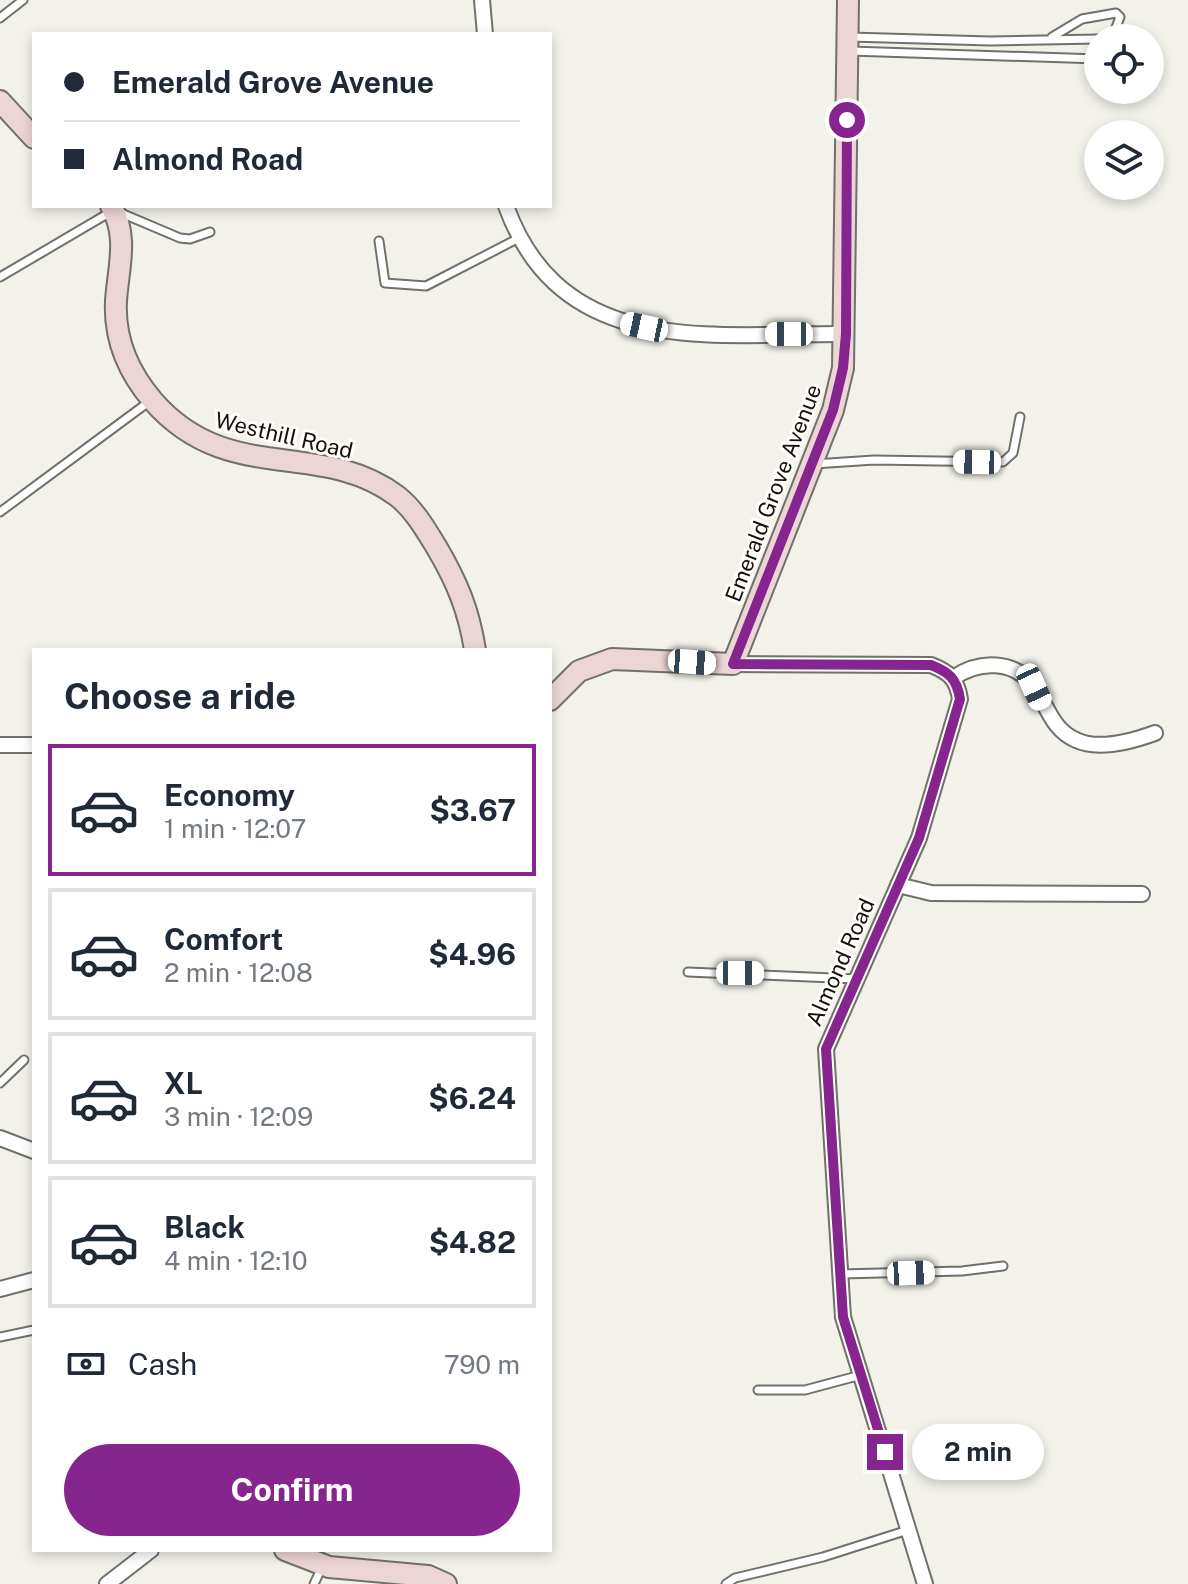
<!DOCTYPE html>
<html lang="en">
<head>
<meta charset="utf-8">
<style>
	body { margin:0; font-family:"Public Sans",sans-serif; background:#f2f2f3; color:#1f2937; height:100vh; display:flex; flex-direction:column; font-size:30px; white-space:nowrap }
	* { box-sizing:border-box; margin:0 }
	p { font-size:26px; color:#747a83 }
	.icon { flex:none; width:44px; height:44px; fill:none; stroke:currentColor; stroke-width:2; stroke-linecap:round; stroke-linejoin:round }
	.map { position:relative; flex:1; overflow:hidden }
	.drawer { position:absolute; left:32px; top:648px; width:520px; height:904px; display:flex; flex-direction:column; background:#fff; border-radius:0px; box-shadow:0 4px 12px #0003 }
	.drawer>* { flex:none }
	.guide { position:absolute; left:32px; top:32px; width:520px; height:176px; border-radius:0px; box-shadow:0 4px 12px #0003; display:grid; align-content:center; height:176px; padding:0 32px; background:#fff }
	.tools { position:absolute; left:1084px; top:24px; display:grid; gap:16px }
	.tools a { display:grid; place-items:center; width:80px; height:80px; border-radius:50%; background:#fff; box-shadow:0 4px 12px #0003; font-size:40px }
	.end { position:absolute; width:36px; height:36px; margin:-18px; border:10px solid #87258e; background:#fff; box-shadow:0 0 0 4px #fff }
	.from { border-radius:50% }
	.bubble { position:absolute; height:56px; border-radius:28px; background:#fff; box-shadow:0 4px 12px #0003; font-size:26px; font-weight:700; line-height:56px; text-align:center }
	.car { position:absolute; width:24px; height:48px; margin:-24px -12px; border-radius:10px; box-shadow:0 0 6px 2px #0007; background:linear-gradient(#fff 24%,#345 0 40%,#fff 0 76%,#345 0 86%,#fff 0) }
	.guide b { display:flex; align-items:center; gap:28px; height:76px; font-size:30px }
	.guide b+b { border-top:2px solid #e0e1e3 }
	.guide i { width:20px; height:20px; background:#1f2937 }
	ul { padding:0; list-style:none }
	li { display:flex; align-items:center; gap:24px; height:132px; margin:0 16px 12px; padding:0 16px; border:4px solid #e0e1e3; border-radius:0px }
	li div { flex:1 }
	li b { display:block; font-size:30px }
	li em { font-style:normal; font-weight:700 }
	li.active { border-color:#87258e }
	li>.icon { width:72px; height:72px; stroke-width:1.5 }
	h2 { padding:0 32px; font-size:36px; line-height:96px }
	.pay { display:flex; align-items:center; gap:20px; height:88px; padding:0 32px; font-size:30px }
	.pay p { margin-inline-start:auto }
	.primary-button { display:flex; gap:16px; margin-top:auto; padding:16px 32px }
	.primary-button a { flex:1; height:92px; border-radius:48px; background:#87258e; color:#fff; font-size:32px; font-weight:700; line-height:92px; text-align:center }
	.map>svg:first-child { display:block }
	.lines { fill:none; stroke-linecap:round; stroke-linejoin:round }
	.lane-casing { stroke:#717069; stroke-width:11 }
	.street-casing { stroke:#717069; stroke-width:18 }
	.secondary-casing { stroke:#717069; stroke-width:24 }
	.lane { stroke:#fff; stroke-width:7 }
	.street { stroke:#fff; stroke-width:14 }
	.secondary { stroke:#ecd6d5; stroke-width:20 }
	.route { stroke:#87258e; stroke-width:10 }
	.labels { text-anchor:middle; stroke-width:6; stroke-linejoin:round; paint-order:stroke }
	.street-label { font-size:22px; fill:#12110f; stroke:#fffefa }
</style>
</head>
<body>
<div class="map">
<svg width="1188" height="1584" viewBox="0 0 1188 1584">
	<rect width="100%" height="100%" fill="#f2f1ea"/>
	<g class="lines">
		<g class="lane-casing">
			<path id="lane" d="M0,18L23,0
				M850,37L990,41L1098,39
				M1052,37L1082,19L1116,13L1120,17L1112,38
				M850,51L1098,59
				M379,241L385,283L426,286L519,238
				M0,277L114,210L180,238L190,239L210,232
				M814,464L874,460L1003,462L1013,453L1020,417
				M0,512L150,401
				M688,972L857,979
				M0,1083L24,1060
				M840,1274L962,1271L1003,1266
				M0,1337L34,1330
				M758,1390H805L861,1375
				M314,1584L322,1567
				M726,1584L735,1578L823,1557L908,1530"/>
		</g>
		<g class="street-casing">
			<path id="street" d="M482,0L485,34
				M506,206C562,360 713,333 846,334
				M733,664L931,665C949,672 957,679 960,699L919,838L826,1049L843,1317L925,1584
				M953,678C979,660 1015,659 1035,688C1048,708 1053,730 1076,740C1099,751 1133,741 1155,733
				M0,745H34
				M898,885L931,893L1142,894
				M0,1138L34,1151
				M0,1289L34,1280
				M107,1584L151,1550"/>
		</g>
		<g class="secondary-casing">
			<path id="secondary" d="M0,101L34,138
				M111,206C129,236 118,269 116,301C114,339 128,372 153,401C228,487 320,438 397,496C414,509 426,530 437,548C457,582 469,611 475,650
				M550,700L579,671L612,659L733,664L833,410L843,368L848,0
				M285,1550L329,1567L428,1576L446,1584"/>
		</g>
		<use href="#lane" class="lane"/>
		<use href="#street" class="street"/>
		<use href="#secondary" class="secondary"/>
	</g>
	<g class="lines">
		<path class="route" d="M847,120L846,334L843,368L833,410L733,664L931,665C949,672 957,679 960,699L919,838L826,1049L843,1317L885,1452"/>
	</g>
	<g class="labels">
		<g class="street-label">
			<text transform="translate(284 435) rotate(13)" y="8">Westhill Road</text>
			<text transform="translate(773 493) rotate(-69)" y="8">Emerald Grove Avenue</text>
			<text transform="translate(840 962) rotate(-66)" y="8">Almond Road</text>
		</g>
	</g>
</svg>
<div class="tools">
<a><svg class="icon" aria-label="locate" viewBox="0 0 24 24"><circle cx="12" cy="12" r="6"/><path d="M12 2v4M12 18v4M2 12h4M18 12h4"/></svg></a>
<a><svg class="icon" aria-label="layers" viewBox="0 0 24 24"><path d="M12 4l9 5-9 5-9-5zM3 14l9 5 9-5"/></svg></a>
</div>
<i class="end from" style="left:847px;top:120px"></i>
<i class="end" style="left:885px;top:1452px"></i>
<div class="bubble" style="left:912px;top:1424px;width:132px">2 min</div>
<i class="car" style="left:644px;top:327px;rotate:282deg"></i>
<i class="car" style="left:789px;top:334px;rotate:270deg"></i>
<i class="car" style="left:977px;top:462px;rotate:271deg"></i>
<i class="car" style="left:692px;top:662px;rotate:94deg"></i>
<i class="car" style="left:1034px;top:687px;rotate:155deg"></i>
<i class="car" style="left:740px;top:973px;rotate:90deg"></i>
<i class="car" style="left:911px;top:1273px;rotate:88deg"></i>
<div class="guide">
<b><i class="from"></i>Emerald Grove Avenue</b>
<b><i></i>Almond Road</b>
</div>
<section class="drawer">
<h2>Choose a ride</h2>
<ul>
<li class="active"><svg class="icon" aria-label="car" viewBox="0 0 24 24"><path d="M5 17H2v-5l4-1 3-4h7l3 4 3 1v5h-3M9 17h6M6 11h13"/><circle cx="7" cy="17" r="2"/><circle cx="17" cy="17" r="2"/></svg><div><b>Economy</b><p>1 min · 12:07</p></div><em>$3.67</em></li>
<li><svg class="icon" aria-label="car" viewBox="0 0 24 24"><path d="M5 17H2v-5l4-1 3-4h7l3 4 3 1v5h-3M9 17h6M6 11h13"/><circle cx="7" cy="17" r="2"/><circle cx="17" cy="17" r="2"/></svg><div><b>Comfort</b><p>2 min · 12:08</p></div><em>$4.96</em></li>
<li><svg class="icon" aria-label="car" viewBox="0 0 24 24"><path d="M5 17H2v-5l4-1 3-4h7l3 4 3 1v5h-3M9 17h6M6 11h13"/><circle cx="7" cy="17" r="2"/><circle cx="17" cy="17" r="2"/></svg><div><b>XL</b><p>3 min · 12:09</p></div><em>$6.24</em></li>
<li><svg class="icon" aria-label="car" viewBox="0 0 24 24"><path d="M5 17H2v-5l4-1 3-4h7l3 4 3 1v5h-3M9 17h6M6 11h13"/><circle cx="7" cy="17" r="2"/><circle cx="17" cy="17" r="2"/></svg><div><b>Black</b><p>4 min · 12:10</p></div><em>$4.82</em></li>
</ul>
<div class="pay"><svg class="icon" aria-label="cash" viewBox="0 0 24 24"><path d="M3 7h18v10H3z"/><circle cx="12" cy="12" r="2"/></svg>Cash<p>790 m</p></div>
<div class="primary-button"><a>Confirm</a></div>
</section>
</div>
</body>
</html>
